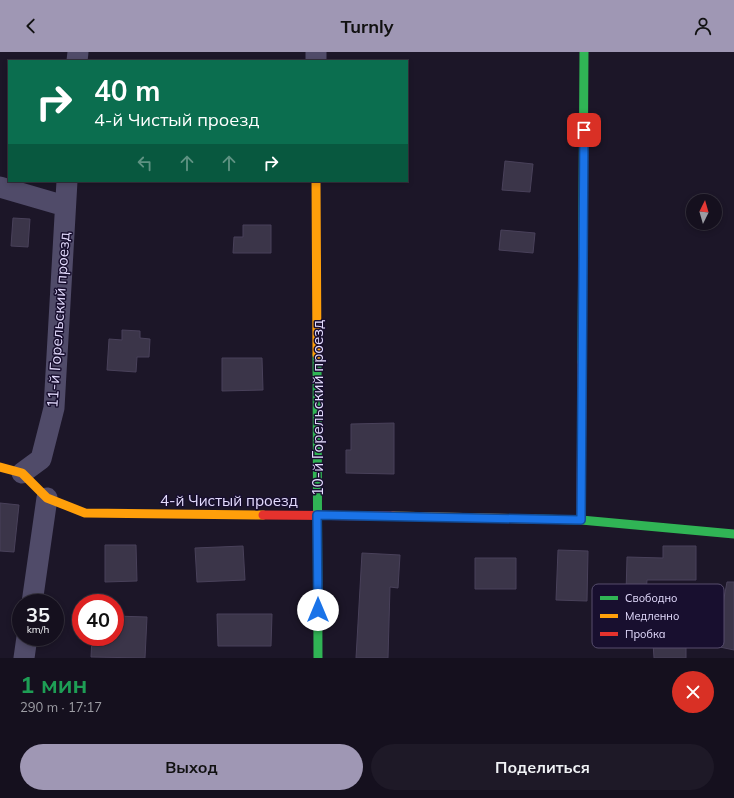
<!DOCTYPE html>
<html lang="ru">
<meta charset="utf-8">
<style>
body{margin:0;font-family:Mulish,sans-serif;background:#1e1927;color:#f1f3f6;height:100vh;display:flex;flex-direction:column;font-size:15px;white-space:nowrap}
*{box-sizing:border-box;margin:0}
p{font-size:13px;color:#9d9da4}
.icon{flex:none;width:22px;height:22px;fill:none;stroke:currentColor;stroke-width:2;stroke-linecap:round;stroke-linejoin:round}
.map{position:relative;height:606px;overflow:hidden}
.panel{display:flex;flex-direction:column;background:#15101e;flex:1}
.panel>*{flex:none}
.hud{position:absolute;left:8px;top:8px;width:400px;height:122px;border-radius:0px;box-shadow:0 2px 6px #0003,0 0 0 1px #34303c;background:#0b6e4f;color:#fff;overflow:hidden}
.needle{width:26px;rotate:5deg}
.buttons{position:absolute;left:686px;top:142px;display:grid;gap:8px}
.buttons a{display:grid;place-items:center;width:36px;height:36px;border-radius:50%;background:#15101e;box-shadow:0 2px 6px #0003,0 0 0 1px #34303c;font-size:20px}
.speed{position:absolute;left:12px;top:542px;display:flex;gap:8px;font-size:20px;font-weight:700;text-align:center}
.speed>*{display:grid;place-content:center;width:52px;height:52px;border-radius:50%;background:#15101e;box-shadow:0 2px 6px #0003,0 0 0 1px #34303c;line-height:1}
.speed small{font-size:10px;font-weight:400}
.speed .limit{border:6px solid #d22;background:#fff;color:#111}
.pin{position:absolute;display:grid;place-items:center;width:34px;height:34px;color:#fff;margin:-17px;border-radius:8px;box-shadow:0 2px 6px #0006}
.me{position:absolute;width:44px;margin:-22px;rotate:0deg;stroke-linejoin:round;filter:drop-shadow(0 0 3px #0008)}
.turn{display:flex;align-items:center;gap:14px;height:84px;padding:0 20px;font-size:18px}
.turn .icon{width:52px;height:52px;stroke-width:2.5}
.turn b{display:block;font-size:28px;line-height:34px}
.lanes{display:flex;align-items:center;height:38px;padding:0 20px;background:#0003;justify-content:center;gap:20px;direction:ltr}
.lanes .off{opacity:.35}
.round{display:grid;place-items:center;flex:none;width:42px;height:42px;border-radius:21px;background:#1e1927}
.summary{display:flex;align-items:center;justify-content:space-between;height:68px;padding:0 20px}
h1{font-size:24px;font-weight:700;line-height:30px;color:#1e9e55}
.cta{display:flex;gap:8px;margin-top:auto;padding:8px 20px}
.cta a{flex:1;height:46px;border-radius:24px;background:#9f97b4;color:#111;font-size:16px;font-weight:700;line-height:46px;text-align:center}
.cta a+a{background:#1e1927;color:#f1f3f6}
header{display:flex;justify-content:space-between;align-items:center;height:52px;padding:0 20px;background:#9f97b4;color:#111;font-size:18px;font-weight:700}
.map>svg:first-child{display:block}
.building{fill:#3b3549;stroke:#49415a}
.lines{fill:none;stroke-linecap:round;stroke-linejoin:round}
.street{stroke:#504b69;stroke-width:21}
.fast{stroke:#30b455;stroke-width:9}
.slow{stroke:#ff9f0a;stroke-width:9}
.jam{stroke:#e5322d;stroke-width:9}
.route-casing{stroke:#114b97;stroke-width:10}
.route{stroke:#1a73e8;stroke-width:7}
.labels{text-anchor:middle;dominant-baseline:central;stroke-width:3;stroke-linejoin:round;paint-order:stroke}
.street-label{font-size:15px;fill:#e5ddff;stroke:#180f2f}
.key{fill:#180f2f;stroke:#564d6d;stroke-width:1}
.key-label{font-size:11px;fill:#e5ddff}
</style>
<header><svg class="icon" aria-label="back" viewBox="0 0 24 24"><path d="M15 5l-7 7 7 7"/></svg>Turnly<svg class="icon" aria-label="person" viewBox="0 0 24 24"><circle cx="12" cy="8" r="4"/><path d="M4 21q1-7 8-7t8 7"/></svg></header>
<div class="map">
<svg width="734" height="606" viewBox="0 0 734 606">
<rect width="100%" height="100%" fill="#1c1628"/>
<path class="building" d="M 505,109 L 533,112 L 530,140 L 502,138 Z
M 13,166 L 30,167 L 28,195 L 11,194 Z
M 243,173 L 271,173 L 271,201 L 233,201 L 234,185 L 243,185 Z
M 501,178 L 535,181 L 533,201 L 499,198 Z
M 122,278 L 140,279 L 140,286 L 150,287 L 149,305 L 137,305 L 136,320 L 107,318 L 109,287 L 122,288 Z
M 222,306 L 262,306 L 263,338 L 222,339 Z
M 394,371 L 394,422 L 346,421 L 346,398 L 351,398 L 351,372 Z
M 0,451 L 19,453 L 14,500 L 0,499 Z
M 105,493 L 136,493 L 137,529 L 105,530 Z
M 243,494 L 245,528 L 197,530 L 195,496 Z
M 663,494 L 696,494 L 696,528 L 647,528 L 646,542 L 626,542 L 627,505 L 663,506 Z
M 558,498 L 588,499 L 587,549 L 556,548 Z
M 362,501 L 400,503 L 398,536 L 390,535 L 388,606 L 356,606 Z
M 475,506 L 516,506 L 516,537 L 475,537 Z
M 727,530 L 734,530 L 734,598 L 715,594 Z
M 217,562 L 272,562 L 271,594 L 218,594 Z
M 115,564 L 147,565 L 145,606 L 91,605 L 92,585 L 115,585 Z
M 653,591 L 686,591 L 686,606 L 654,606 Z"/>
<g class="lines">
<path class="street" d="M 316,0 L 316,9
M 77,9 L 78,0
M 0,135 L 65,154
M 22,421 L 41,407 L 54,356 L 67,129
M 32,551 L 47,446
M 24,606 L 27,585"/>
<path class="fast" d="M 317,303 L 318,606
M 582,310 L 584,0
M 535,467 L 581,468 L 734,482"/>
<path class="slow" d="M 316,129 L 317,303
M 0,415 L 22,421 L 47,446 L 85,461 L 263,463
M 393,464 L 535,467"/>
<path class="jam" d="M 263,463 L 393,464
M 581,468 L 582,310"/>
</g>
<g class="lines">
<g class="route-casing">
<path id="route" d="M 318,558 L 317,463 L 581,468 L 584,78"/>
</g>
<use href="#route" class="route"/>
</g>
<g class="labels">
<g class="street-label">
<text transform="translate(58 268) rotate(-86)">11-й Горельский проезд</text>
<text transform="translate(317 356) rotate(-90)">10-й Горельский проезд</text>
<text x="229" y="448">4-й Чистый проезд</text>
</g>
</g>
<rect x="592" y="532" width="132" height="64" rx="6" class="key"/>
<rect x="600" y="544" width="18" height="4" fill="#30b455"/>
<rect x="600" y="562" width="18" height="4" fill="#ff9f0a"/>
<rect x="600" y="580" width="18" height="4" fill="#e5322d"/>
<g class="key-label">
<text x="625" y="550">Свободно</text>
<text x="625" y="568">Медленно</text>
<text x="625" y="586">Пробка</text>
</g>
</svg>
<div class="buttons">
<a><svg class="needle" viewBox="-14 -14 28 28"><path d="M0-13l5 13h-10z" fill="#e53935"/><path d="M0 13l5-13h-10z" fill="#9d9da4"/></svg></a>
</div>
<div class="speed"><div>35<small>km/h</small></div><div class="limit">40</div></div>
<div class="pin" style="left:584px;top:78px;background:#d93025"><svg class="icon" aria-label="arrive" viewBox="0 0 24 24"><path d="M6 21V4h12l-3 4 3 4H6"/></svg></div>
<svg class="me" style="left:318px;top:558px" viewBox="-20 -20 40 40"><circle r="19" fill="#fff"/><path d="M0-13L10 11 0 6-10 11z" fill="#1a73e8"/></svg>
<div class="hud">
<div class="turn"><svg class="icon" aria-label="right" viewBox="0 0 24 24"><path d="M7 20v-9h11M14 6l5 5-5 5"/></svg><div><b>40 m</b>4-й Чистый проезд</div></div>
<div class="lanes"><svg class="icon off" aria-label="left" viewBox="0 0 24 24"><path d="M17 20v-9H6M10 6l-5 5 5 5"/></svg><svg class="icon off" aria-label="ahead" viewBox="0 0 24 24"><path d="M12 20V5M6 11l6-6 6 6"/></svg><svg class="icon off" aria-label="ahead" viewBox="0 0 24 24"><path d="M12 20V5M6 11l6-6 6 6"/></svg><svg class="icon" aria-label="right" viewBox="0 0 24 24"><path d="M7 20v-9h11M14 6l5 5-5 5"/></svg></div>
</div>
</div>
<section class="panel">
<div class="summary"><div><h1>1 мин</h1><p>290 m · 17:17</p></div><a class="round" style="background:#d93025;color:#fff"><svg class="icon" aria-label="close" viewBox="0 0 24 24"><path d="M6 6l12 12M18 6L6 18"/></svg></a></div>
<div class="cta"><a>Выход</a><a>Поделиться</a></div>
</section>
